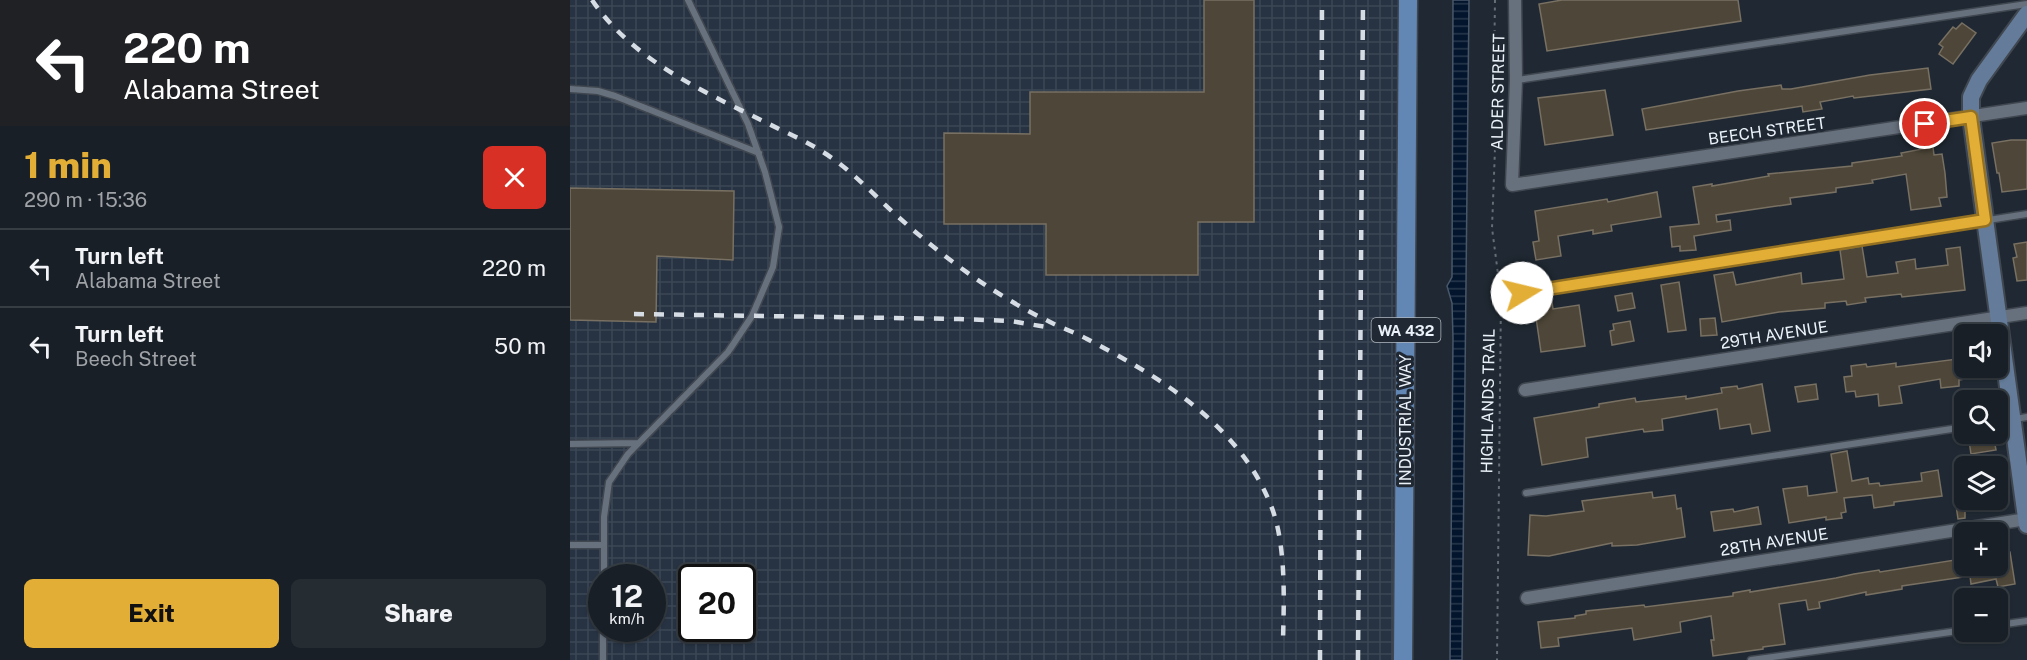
<!DOCTYPE html>
<meta charset="utf-8">
<style>
body{margin:0;font-family:"Public Sans",sans-serif;background:#252c32;color:#f1f3f6;height:100vh;display:flex;flex-direction:column;font-size:22px;white-space:nowrap}
*{box-sizing:border-box;margin:0}
p{font-size:20px;color:#9fa2a7}
.icon{flex:none;width:33px;height:33px;fill:none;stroke:currentColor;stroke-width:2;stroke-linecap:round;stroke-linejoin:round}
.map{position:relative;flex:1;overflow:hidden}
.sheet{display:flex;flex-direction:column;background:#181f26;width:570px}
.sheet>*{flex:none}
.top-card{background:#202124;color:#fff;overflow:hidden}
.tools{position:absolute;left:1384px;top:324px;display:grid;gap:12px}
.tools a{display:grid;place-items:center;width:54px;height:54px;border-radius:9px;background:#181f26;box-shadow:0 2px 4px #0004,0 0 0 2px #363d43;font-size:30px}
.speed{position:absolute;left:18px;top:564px;display:flex;gap:12px;font-size:30px;font-weight:700;text-align:center}
.speed>*{display:grid;place-content:center;width:78px;height:78px;border-radius:50%;background:#181f26;box-shadow:0 2px 4px #0004,0 0 0 2px #363d43;line-height:1}
.speed small{font-size:15px;font-weight:400}
.speed .limit{border:3px solid #111;border-radius:9px;background:#fff;color:#111}
.pin{position:absolute;display:grid;place-items:center;width:51px;height:51px;color:#fff;margin:-26px;border:3px solid #fff;border-radius:50%;box-shadow:0 2px 6px #0007}
.me{position:absolute;width:66px;margin:-33px;rotate:81deg;stroke-linejoin:round;filter:drop-shadow(0 0 4px #0008)}
.turn{display:flex;align-items:center;gap:21px;height:126px;padding:0 24px;font-size:27px}
.turn .icon{width:78px;height:78px;stroke-width:2.5}
.turn b{display:block;font-size:42px;line-height:51px}
.round{display:grid;place-items:center;flex:none;width:63px;height:63px;border-radius:9px;background:#252c32}
.headline{display:flex;align-items:center;justify-content:space-between;height:102px;padding:0 24px}
h1{font-size:36px;font-weight:800;line-height:45px;color:#e3ae35}
.button{display:flex;gap:12px;margin-top:auto;padding:12px 24px}
.button a{flex:1;height:69px;border-radius:9px;background:#e3ae35;color:#111;font-size:24px;font-weight:800;line-height:69px;text-align:center}
.button a+a{background:#252c32;color:#f1f3f6}
ul{padding:0;list-style:none}
li{display:flex;align-items:center;gap:18px;height:78px;padding:0 24px;border-top:2px solid #363d43}
li div{flex:1}
li b{display:block;font-size:22px}
li em{font-style:normal}
main{display:flex;flex:1;min-height:0}
.map>svg:first-child{display:block}
.industrial{fill:url(#industrial-grid);fill-rule:evenodd}
.water{fill:url(#water-rules);stroke:#49576a;stroke-width:1.5}
.building{fill:#4e4739;stroke:#787062;stroke-width:1.5}
.lines{fill:none;stroke-linecap:round;stroke-linejoin:round}
.lane-casing{stroke:#404750;stroke-width:9}
.street-casing{stroke:#404750;stroke-width:15}
.secondary-casing{stroke:#404750;stroke-width:20}
.primary-casing{stroke:#404750;stroke-width:21}
.path{stroke:#656d76;stroke-width:2;stroke-dasharray:3 4.5;stroke-linecap:butt}
.lane{stroke:#67717e;stroke-width:6}
.street{stroke:#67717e;stroke-width:12}
.secondary{stroke:#647c99;stroke-width:16}
.primary{stroke:#6287b5;stroke-width:18}
.rail{stroke:#d6dce4;stroke-width:4.5;stroke-dasharray:10 10;stroke-linecap:butt}
.route-casing{stroke:#947122;stroke-width:15}
.route{stroke:#e3ae35;stroke-width:10}
.labels{text-anchor:middle;dominant-baseline:central;stroke-width:6;stroke-linejoin:round;paint-order:stroke}
.shield{fill:#202933;stroke:#afb6be;stroke-width:1.5}
.shield-label{font-size:15px;font-weight:bold;fill:#ecf2f9}
.street-label{font-size:16px;fill:#ecf2f9;stroke:#202933}
</style>
<main>
<section class="sheet">
<div class="top-card">
<div class="turn"><svg class="icon" aria-label="left" viewBox="0 0 24 24"><path d="M17 20v-9H6M10 6l-5 5 5 5"/></svg><div><b>220 m</b>Alabama Street</div></div>
</div>
<div class="headline"><div><h1>1 min</h1><p>290 m · 15:36</p></div><a class="round" style="background:#d93025;color:#fff"><svg class="icon" aria-label="close" viewBox="0 0 24 24"><path d="M6 6l12 12M18 6L6 18"/></svg></a></div>
<ul>
<li><svg class="icon" aria-label="left" viewBox="0 0 24 24"><path d="M17 20v-9H6M10 6l-5 5 5 5"/></svg><div><b>Turn left</b><p>Alabama Street</p></div><em>220 m</em></li>
<li><svg class="icon" aria-label="left" viewBox="0 0 24 24"><path d="M17 20v-9H6M10 6l-5 5 5 5"/></svg><div><b>Turn left</b><p>Beech Street</p></div><em>50 m</em></li>
</ul>
<div class="button"><a>Exit</a><a>Share</a></div>
</section>
<div class="map">
<svg width="1457" height="660" viewBox="0 0 1457 660">
<defs>
<pattern id="industrial-grid" width="8" height="8" patternUnits="userSpaceOnUse" patternTransform="scale(1.5)"><rect width="8" height="8" fill="#273343"/><path d="M0 4h8M4 0v8" fill="none" stroke="#3c4756"/></pattern>
<pattern id="water-rules" width="6" height="5" patternUnits="userSpaceOnUse" patternTransform="scale(1.5)"><rect width="6" height="5" fill="#03152d"/><path d="M0 2.5h6" fill="none" stroke="#28384c"/></pattern>
</defs>
<rect width="100%" height="100%" fill="#202933"/>
<path class="industrial" d="M 0,0 L 837,0 L 826,660 L 0,660 ZM 32,578 L 82,578 L 82,628 L 32,628 ZM 122,578 L 172,578 L 172,628 L 122,628 Z"/>
<path class="water" d="M 883,0 L 899,0 L 892,660 L 880,660 L 883,338 L 882,303 L 877,286 L 882,277 Z"/>
<path class="building" d="M 634,0 L 684,0 L 684,222 L 628,222 L 628,275 L 476,275 L 476,224 L 374,224 L 374,133 L 460,134 L 460,92 L 634,92 Z
M 992,0 L 1168,0 L 1171,21 L 977,51 L 969,4 Z
M 1392,23 L 1406,33 L 1383,64 L 1369,54 L 1373,47 L 1369,44 L 1383,27 L 1386,29 Z
M 1358,68 L 1361,89 L 1284,98 L 1283,96 L 1250,102 L 1252,109 L 1233,112 L 1232,106 L 1076,130 L 1072,109 L 1168,91 L 1211,85 L 1212,89 L 1221,89 L 1300,75 Z
M 1035,90 L 1043,135 L 975,145 L 968,98 Z
M 1441,140 L 1457,140 L 1457,189 L 1432,192 L 1429,173 L 1427,173 L 1422,143 Z
M 1363,147 L 1364,155 L 1372,154 L 1375,173 L 1377,197 L 1369,198 L 1371,206 L 1341,210 L 1336,174 L 1302,180 L 1303,183 L 1266,188 L 1266,192 L 1220,198 L 1221,204 L 1146,215 L 1147,222 L 1160,220 L 1161,230 L 1124,236 L 1126,250 L 1110,251 L 1110,246 L 1102,247 L 1100,227 L 1129,224 L 1123,187 L 1142,184 L 1142,186 L 1199,176 L 1198,174 L 1282,166 L 1282,163 L 1332,156 L 1331,153 Z
M 0,188 L 164,191 L 163,260 L 87,256 L 86,322 L 0,320 Z
M 1087,192 L 1091,217 L 1041,225 L 1042,231 L 1023,234 L 1023,230 L 988,236 L 991,256 L 966,260 L 963,242 L 969,241 L 965,211 L 1037,199 L 1038,202 Z
M 1457,242 L 1457,280 L 1447,281 L 1443,258 L 1447,257 L 1444,244 Z
M 1292,246 L 1297,277 L 1328,273 L 1326,262 L 1345,259 L 1346,269 L 1378,265 L 1376,249 L 1390,247 L 1395,290 L 1332,297 L 1331,294 L 1295,298 L 1296,302 L 1277,305 L 1276,301 L 1255,303 L 1255,308 L 1209,312 L 1152,322 L 1144,275 L 1163,272 L 1166,285 L 1231,273 L 1232,284 L 1274,279 L 1270,250 Z
M 1109,282 L 1116,330 L 1098,332 L 1091,285 Z
M 1062,293 L 1065,308 L 1048,311 L 1045,296 Z
M 982,302 L 983,309 L 1009,305 L 1015,346 L 971,352 L 964,304 Z
M 1145,318 L 1147,335 L 1131,336 L 1130,319 Z
M 1060,321 L 1064,341 L 1042,345 L 1040,331 L 1044,330 L 1043,324 Z
M 1395,358 L 1395,368 L 1425,368 L 1426,374 L 1389,380 L 1389,386 L 1371,388 L 1370,379 L 1329,386 L 1332,403 L 1309,406 L 1308,394 L 1286,397 L 1285,391 L 1276,392 L 1274,377 L 1282,376 L 1281,366 L 1296,364 L 1297,367 L 1326,363 L 1326,367 Z
M 1192,384 L 1200,431 L 1182,434 L 1180,424 L 1150,429 L 1147,409 L 1092,419 L 1093,430 L 1074,432 L 1073,429 L 1016,438 L 1018,457 L 972,465 L 964,418 L 1029,407 L 1029,404 L 1065,398 L 1066,402 L 1116,396 L 1116,399 L 1152,393 L 1151,388 L 1167,386 L 1168,389 Z
M 1246,384 L 1248,399 L 1228,402 L 1225,387 Z
M 1398,434 L 1423,434 L 1426,450 L 1401,454 Z
M 1277,451 L 1282,481 L 1298,478 L 1299,484 L 1309,483 L 1310,486 L 1352,481 L 1351,473 L 1368,470 L 1372,496 L 1324,502 L 1324,505 L 1304,508 L 1302,495 L 1274,498 L 1276,512 L 1271,513 L 1272,518 L 1256,520 L 1256,517 L 1219,523 L 1213,489 L 1237,486 L 1238,496 L 1267,492 L 1261,454 Z
M 1395,482 L 1395,518 L 1388,519 L 1383,484 Z
M 1082,492 L 1083,498 L 1105,495 L 1107,509 L 1111,508 L 1115,537 L 1067,545 L 1042,546 L 1042,543 L 979,556 L 958,555 L 960,515 L 976,516 L 1014,511 L 1012,501 Z
M 1188,507 L 1191,524 L 1144,531 L 1141,512 L 1163,509 L 1164,512 Z
M 1440,552 L 1445,584 L 1428,587 L 1426,579 L 1401,584 L 1400,576 L 1332,586 L 1332,589 L 1296,595 L 1296,592 L 1249,602 L 1250,608 L 1238,610 L 1236,600 L 1209,604 L 1215,644 L 1193,647 L 1193,649 L 1143,656 L 1141,640 L 1144,640 L 1141,616 L 1110,622 L 1111,632 L 1064,640 L 1062,628 L 988,638 L 989,646 L 971,648 L 968,622 L 1005,618 L 1005,616 L 1016,614 L 1016,611 L 1074,605 L 1075,607 L 1163,596 L 1163,593 L 1180,590 L 1180,592 L 1266,578 L 1284,574 L 1309,570 L 1310,572 L 1391,559 L 1392,566 L 1428,566 L 1428,554 Z"/>
<g class="lines">
<g class="lane-casing">
<path id="lane" d="M 947,80 L 1457,4
M 0,89 L 28,91 L 45,96 L 189,153
M 952,293 L 1457,214
M 1428,422 L 1457,417
M 0,444 L 68,443
M 956,493 L 1395,427
M 0,545 L 34,545
M 34,578 L 34,517 L 39,482 L 58,454 L 158,352 L 182,316 L 203,267 L 209,227 L 195,172 L 178,124 L 118,0
M 1428,625 L 1457,621
M 33,660 L 33,628
M 1181,660 L 1395,630"/>
</g>
<g class="street-casing">
<path id="street" d="M 945,0 L 946,80 L 942,185 L 1457,108
M 955,390 L 1457,313
M 957,598 L 1457,519"/>
</g>
<g class="secondary-casing">
<path id="secondary" d="M 1457,14 L 1409,80 L 1401,97 L 1401,117 L 1457,525"/>
</g>
<g class="primary-casing">
<path id="primary" d="M 833,660 L 838,0"/>
</g>
<path class="path" d="M 925,0 L 924,71 L 930,116 L 925,149 L 922,228 L 931,297 L 927,660"/>
<use href="#lane" class="lane"/>
<use href="#street" class="street"/>
<use href="#secondary" class="secondary"/>
<use href="#primary" class="primary"/>
<path class="rail" d="M 22,0 C 65,64 142,95 209,129 C 224,136 239,143 253,152 C 280,169 302,193 325,214 C 355,241 386,266 420,288 C 437,299 457,311 476,320 C 489,327 504,332 517,339 C 592,378 673,427 703,511 C 716,549 714,601 713,640
M 64,314 L 389,319 L 441,321 L 482,328
M 750,660 L 752,0
M 788,660 L 793,0"/>
</g>
<g class="lines">
<g class="route-casing">
<path id="route" d="M 952,293 L 1415,220 L 1401,117 L 1355,124"/>
</g>
<use href="#route" class="route"/>
</g>
<g class="labels">
<rect class="shield" x="801.5" y="318" width="69" height="24" rx="4.5"/>
<g class="shield-label">
<text x="836" y="330">WA 432</text>
</g>
<g class="street-label">
<text transform="translate(928 92) rotate(-89)">ALDER STREET</text>
<text transform="translate(1197 131) rotate(-8)">BEECH STREET</text>
<text transform="translate(1204 335) rotate(-9)">29TH AVENUE</text>
<text transform="translate(918 401) rotate(-89)">HIGHLANDS TRAIL</text>
<text transform="translate(835 420) rotate(-90)">INDUSTRIAL WAY</text>
<text transform="translate(1204 542) rotate(-9)">28TH AVENUE</text>
</g>
</g>
</svg>
<div class="tools">
<a><svg class="icon" aria-label="sound" viewBox="0 0 24 24"><path d="M4 9h4l5-4v14l-5-4H4zM17 9q2 3 0 6"/></svg></a>
<a><svg class="icon" aria-label="search" viewBox="0 0 24 24"><circle cx="10" cy="10" r="6"/><path d="M15 15l6 6"/></svg></a>
<a><svg class="icon" aria-label="layers" viewBox="0 0 24 24"><path d="M12 4l9 5-9 5-9-5zM3 14l9 5 9-5"/></svg></a>
<a>+</a>
<a>−</a>
</div>
<div class="speed"><div>12<small>km/h</small></div><div class="limit">20</div></div>
<div class="pin" style="left:1355px;top:124px;background:#d93025"><svg class="icon" aria-label="arrive" viewBox="0 0 24 24"><path d="M6 21V4h12l-3 4 3 4H6"/></svg></div>
<svg class="me" style="left:952px;top:293px" viewBox="-20 -20 40 40"><circle r="19" fill="#fff"/><path d="M0-13L10 11 0 6-10 11z" fill="#e3ae35"/></svg>
</div>
</main>
